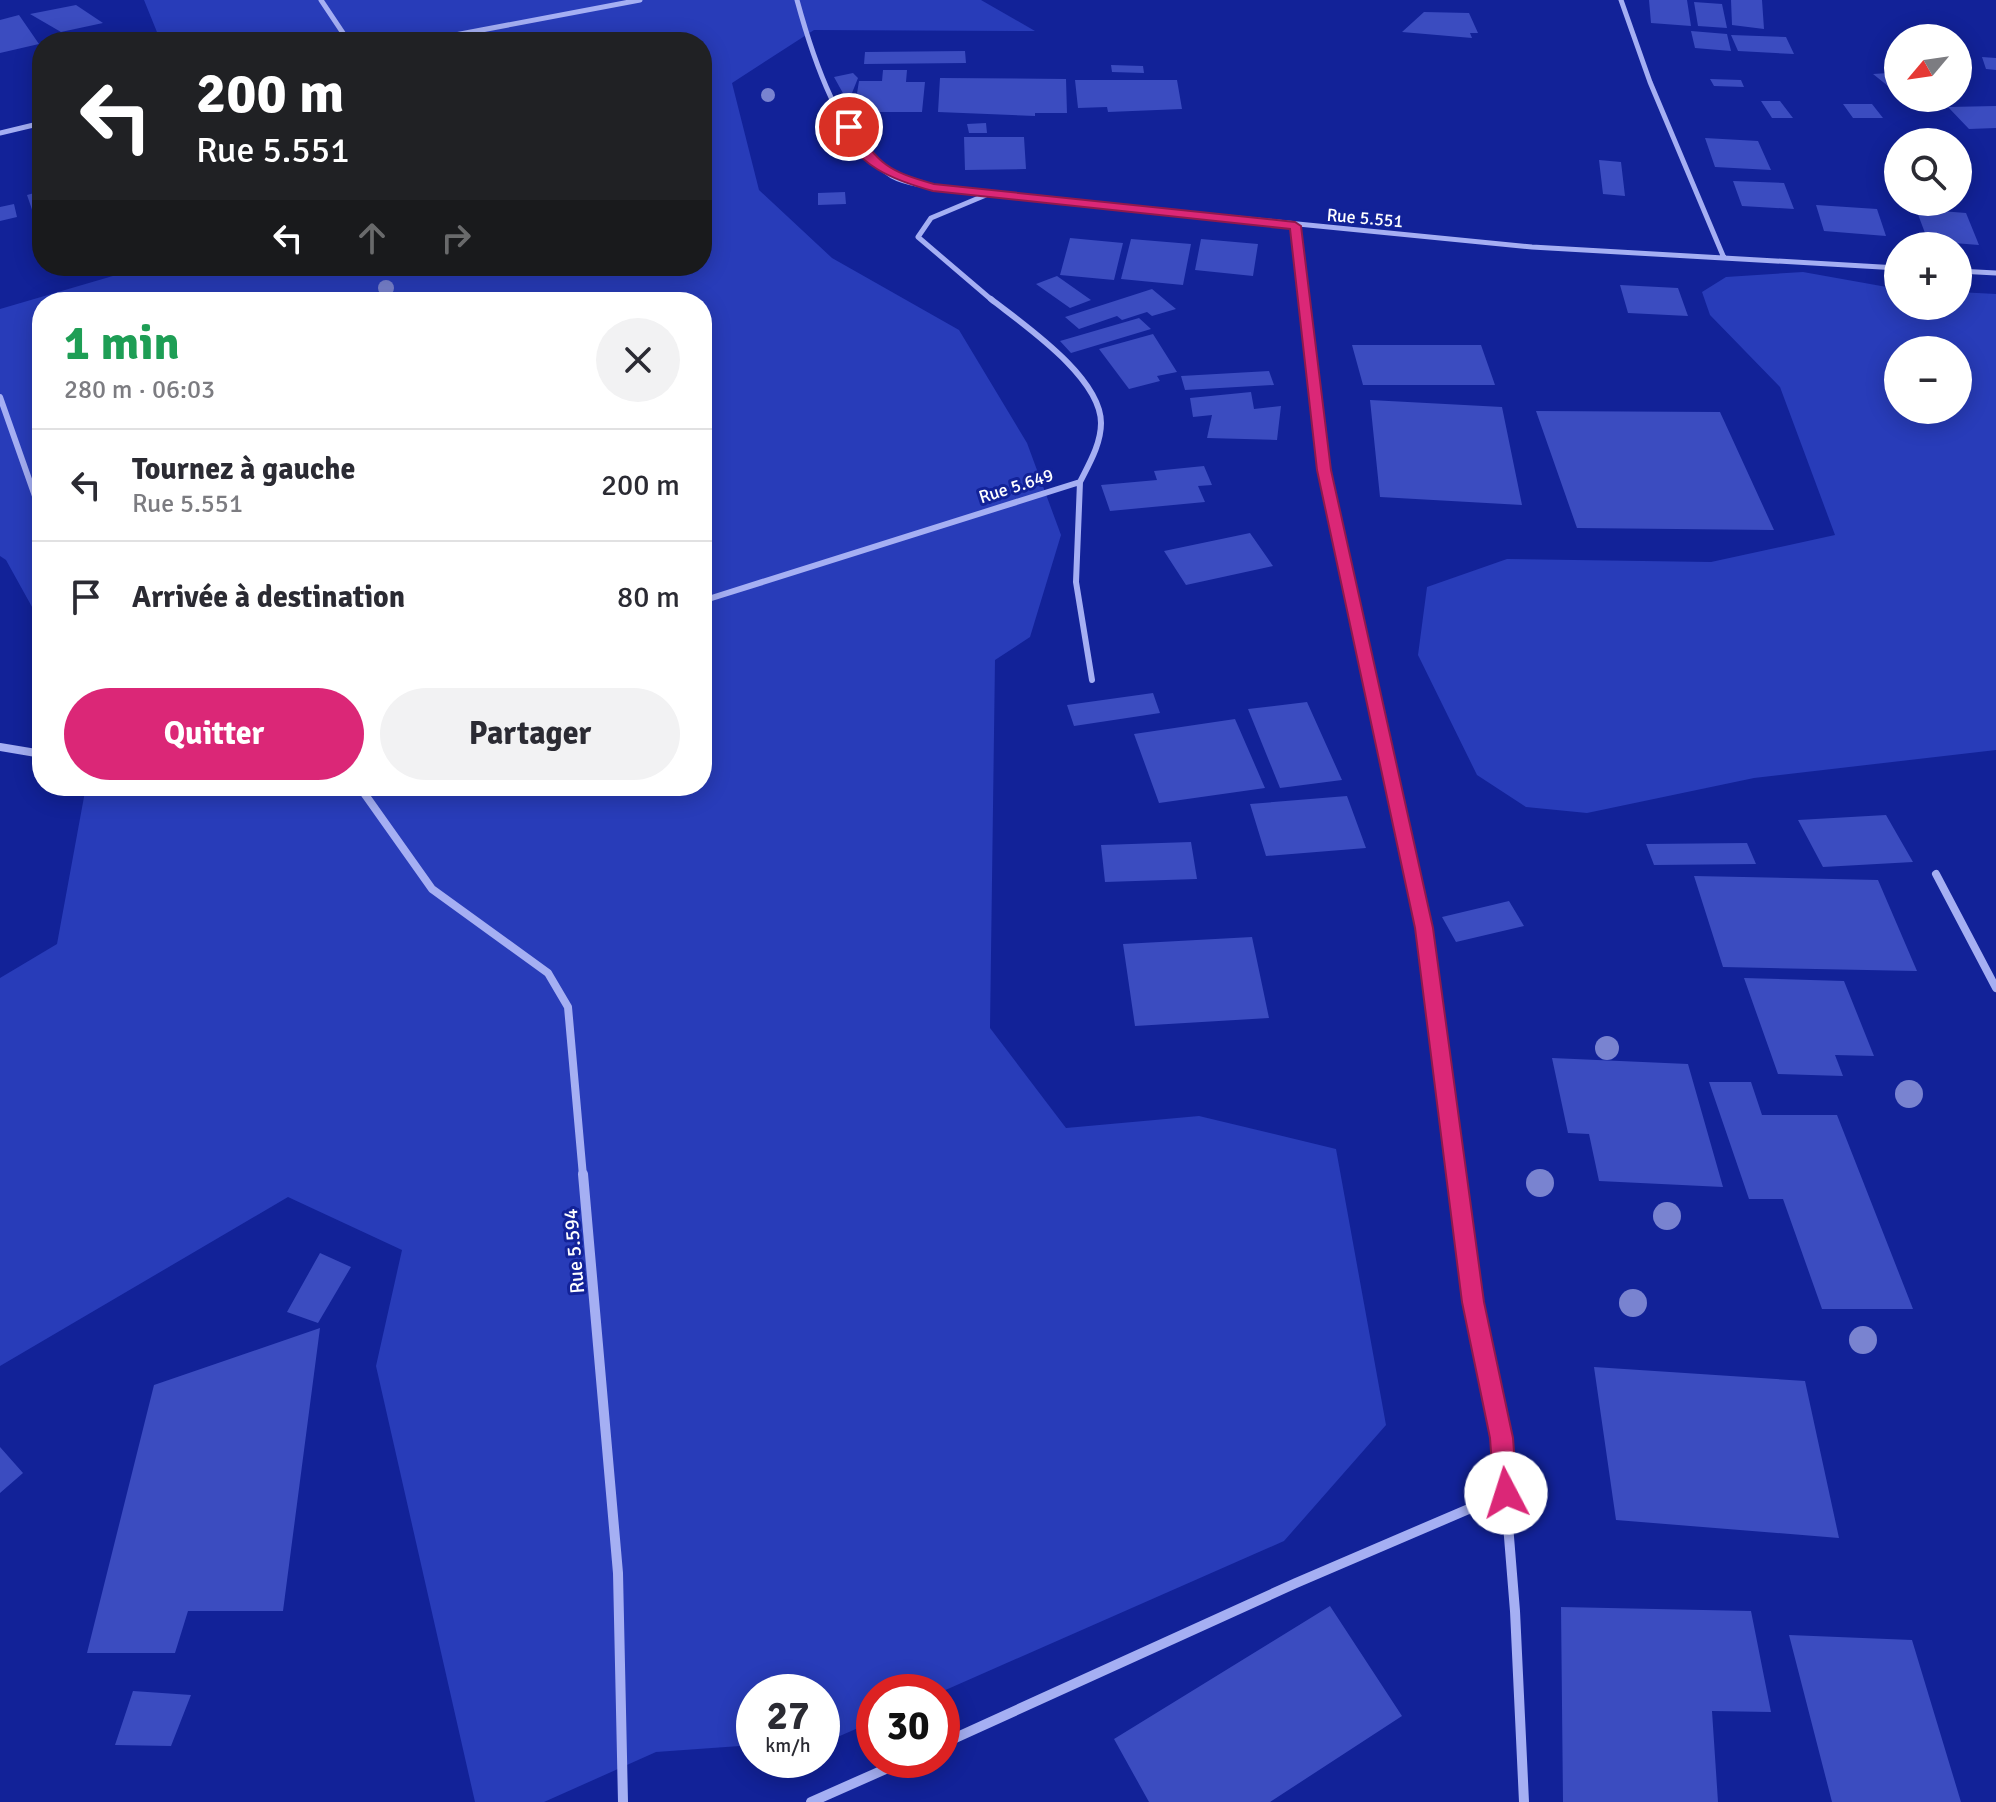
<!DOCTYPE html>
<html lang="fr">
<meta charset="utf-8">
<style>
body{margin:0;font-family:Signika,sans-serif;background:#f2f2f3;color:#2b2b33;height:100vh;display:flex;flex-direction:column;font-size:30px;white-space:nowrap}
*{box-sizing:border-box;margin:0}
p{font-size:26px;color:#7c7c81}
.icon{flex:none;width:44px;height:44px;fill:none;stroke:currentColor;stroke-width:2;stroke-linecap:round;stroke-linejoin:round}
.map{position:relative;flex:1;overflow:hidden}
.details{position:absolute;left:32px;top:292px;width:680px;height:504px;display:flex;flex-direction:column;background:#fff;border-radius:32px;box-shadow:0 4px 20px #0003}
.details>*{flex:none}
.guide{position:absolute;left:32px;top:32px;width:680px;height:244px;border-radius:32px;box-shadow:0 4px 20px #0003;background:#202124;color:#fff;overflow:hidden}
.needle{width:52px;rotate:241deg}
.fabs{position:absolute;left:1884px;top:24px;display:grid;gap:16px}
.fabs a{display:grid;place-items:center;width:88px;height:88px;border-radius:50%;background:#fff;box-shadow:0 4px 20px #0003;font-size:40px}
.speed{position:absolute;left:736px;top:1674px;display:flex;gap:16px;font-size:40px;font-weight:700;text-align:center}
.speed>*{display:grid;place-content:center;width:104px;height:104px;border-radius:50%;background:#fff;box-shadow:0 4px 20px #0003;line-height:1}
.speed small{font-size:20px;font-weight:400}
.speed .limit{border:12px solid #d22;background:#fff;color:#111}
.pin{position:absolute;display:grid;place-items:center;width:68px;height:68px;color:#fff;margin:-34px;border:4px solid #fff;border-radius:50%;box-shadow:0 2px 8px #0007}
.me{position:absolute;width:88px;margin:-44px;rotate:355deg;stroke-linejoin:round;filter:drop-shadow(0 0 6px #0008)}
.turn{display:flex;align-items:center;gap:28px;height:168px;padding:0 32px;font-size:36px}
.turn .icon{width:104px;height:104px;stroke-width:2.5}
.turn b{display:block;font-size:56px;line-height:68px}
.lanes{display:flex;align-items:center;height:76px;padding:0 32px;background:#0003;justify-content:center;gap:40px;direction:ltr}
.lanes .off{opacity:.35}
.round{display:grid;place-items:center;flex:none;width:84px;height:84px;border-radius:42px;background:#f2f2f3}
.headline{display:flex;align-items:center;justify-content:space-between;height:136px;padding:0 32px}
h1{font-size:48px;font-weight:800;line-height:60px;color:#1e9e55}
.button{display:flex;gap:16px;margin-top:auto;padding:16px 32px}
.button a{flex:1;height:92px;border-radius:48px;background:#db2777;color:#fff;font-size:32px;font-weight:800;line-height:92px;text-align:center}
.button a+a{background:#f2f2f3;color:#2b2b33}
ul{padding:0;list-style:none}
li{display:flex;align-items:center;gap:24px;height:112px;padding:0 32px;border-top:2px solid #e1e1e2}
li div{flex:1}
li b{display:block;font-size:30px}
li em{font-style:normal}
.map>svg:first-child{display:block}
.green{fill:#283cb9;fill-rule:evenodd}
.building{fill:#3b4cc0}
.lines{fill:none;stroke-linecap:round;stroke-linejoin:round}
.street-far3{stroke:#a5aff3;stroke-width:5}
.street-far2{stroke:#a5aff3;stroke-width:6}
.street-far1{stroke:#a5aff3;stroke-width:8}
.street{stroke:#a5aff3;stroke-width:10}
.tree{fill:#7983d0}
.route{fill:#db2777;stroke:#8e194d;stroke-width:2}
.labels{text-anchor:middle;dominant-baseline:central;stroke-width:6;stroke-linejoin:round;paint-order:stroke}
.far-street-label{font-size:18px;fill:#fff;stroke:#122298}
.street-label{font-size:20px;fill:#fff;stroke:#122298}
</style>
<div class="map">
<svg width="1996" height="1802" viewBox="0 0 1996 1802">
<rect width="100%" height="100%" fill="#122298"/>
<path class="green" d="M 144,0 L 981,0 L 1035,31 L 814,30 L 732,83 L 759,190 L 832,258 L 959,330 L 1027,443 L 1061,535 L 1030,637 L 995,660 L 990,1028 L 1066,1128 L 1199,1116 L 1336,1149 L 1386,1425 L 1284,1541 L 941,1692 L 874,1692 L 874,1721 L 833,1739 L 822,1740 L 822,1692 L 754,1692 L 754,1745 L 656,1752 L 544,1802 L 475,1802 L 376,1366 L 402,1250 L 288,1197 L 0,1366 L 0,978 L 57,944 L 86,786 L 702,786 L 702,302 L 42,302 L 42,625 L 6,560 L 0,556 L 0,309 L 147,266 L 702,266 L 702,42 L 393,42 L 392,38 L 367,42 L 161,42 Z
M 1803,272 L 1898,289 L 1898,306 L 1958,306 L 1958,292 L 1996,294 L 1996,750 L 1754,778 L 1587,813 L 1526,807 L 1477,775 L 1418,655 L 1427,587 L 1507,559 L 1711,562 L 1835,535 L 1780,387 L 1710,315 L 1702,292 L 1726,277 ZM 1898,350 L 1958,350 L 1958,410 L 1898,410 Z"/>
<path class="building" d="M 1649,0 L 1687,0 L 1691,26 L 1651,23 Z
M 1731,0 L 1762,0 L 1764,29 L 1732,25 Z
M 1694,2 L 1722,4 L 1727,28 L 1698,26 Z
M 76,5 L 103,23 L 61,32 L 30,14 Z
M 1424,12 L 1469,13 L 1478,33 L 1470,33 L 1472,38 L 1402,32 Z
M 19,15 L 39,44 L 0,53 L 0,20 Z
M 1691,31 L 1727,34 L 1731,51 L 1695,48 Z
M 1731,35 L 1786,37 L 1794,54 L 1738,51 Z
M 965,51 L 966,63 L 864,64 L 865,52 Z
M 1982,57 L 1996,58 L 1996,70 L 1986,69 Z
M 1111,65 L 1143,66 L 1144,73 L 1112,72 Z
M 883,70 L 907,70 L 906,82 L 925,82 L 922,112 L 854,112 L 859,81 L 882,81 Z
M 853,73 L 858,78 L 852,93 L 844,95 L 834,77 Z
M 1889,73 L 1898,81 L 1898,94 L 1873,74 Z
M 940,78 L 1066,79 L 1067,113 L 1035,113 L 1035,116 L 938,112 Z
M 1710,79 L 1741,80 L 1744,87 L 1714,86 Z
M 1075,80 L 1177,80 L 1182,109 L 1108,112 L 1107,107 L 1078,108 Z
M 1761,101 L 1780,101 L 1793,118 L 1772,118 Z
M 1843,104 L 1872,104 L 1883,118 L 1853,118 Z
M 1996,106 L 1996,128 L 1969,129 L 1948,107 Z
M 986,123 L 987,133 L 969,133 L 967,124 Z
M 964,137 L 1024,137 L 1026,169 L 965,170 Z
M 1705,138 L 1758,141 L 1771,170 L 1715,167 Z
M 1599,160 L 1621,162 L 1625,196 L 1603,194 Z
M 1733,181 L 1784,183 L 1794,209 L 1742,206 Z
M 42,191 L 42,227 L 38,227 L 27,195 Z
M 845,192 L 846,204 L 818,205 L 818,193 Z
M 14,204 L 17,217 L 0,221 L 0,207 Z
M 1816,205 L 1877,209 L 1886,236 L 1824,231 Z
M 1916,209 L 1966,213 L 1979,245 L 1928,241 Z
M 1070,238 L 1123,243 L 1114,280 L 1060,275 Z
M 1131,239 L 1191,244 L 1183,285 L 1121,279 Z
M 1201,239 L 1258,244 L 1253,276 L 1195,270 Z
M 1057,276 L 1091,300 L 1070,308 L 1036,284 Z
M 1620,285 L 1678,288 L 1688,316 L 1628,313 Z
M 1152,289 L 1176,309 L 1152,316 L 1147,312 L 1122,320 L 1117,316 L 1079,329 L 1065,317 Z
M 1139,318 L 1151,329 L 1071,353 L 1060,341 Z
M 1153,334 L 1177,372 L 1157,376 L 1160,381 L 1129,389 L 1099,349 Z
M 1352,345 L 1481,345 L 1495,385 L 1363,385 Z
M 1269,371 L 1274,385 L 1185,390 L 1181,376 Z
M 1251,392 L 1254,409 L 1281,406 L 1277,440 L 1207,438 L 1212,415 L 1193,417 L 1190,398 Z
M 1370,400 L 1502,407 L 1522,505 L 1380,497 Z
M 1536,411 L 1720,412 L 1774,530 L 1577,528 Z
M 1204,466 L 1212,485 L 1198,486 L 1205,502 L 1110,511 L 1101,485 L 1157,480 L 1154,471 Z
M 1250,533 L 1273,566 L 1186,585 L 1164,551 Z
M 1153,693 L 1160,713 L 1074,726 L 1067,705 Z
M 1307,702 L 1342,780 L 1280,788 L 1248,709 Z
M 1235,719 L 1265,788 L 1159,803 L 1134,734 Z
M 1347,796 L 1366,848 L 1266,856 L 1250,804 Z
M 1886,815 L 1913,862 L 1823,867 L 1798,820 Z
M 1191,842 L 1197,879 L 1105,882 L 1101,845 Z
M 1747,843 L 1756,864 L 1654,865 L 1646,844 Z
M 1694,876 L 1878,880 L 1917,971 L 1723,967 Z
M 1509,901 L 1524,926 L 1456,942 L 1442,917 Z
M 1252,937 L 1269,1018 L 1135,1026 L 1123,944 Z
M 1744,978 L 1844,981 L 1874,1056 L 1835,1055 L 1843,1076 L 1778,1074 Z
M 1552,1058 L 1688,1064 L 1723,1187 L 1599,1181 L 1589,1134 L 1568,1133 Z
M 1709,1082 L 1751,1082 L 1762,1115 L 1837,1115 L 1913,1309 L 1822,1309 L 1783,1199 L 1749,1199 Z
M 320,1253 L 351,1267 L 318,1323 L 287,1312 Z
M 320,1328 L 283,1611 L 188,1611 L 175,1653 L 87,1653 L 154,1385 Z
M 1594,1367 L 1805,1381 L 1839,1538 L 1616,1520 Z
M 0,1447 L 23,1473 L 0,1493 Z
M 1330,1606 L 1402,1716 L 1270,1802 L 1149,1802 L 1114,1739 Z
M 1561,1607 L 1751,1611 L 1771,1712 L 1712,1711 L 1718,1802 L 1563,1802 Z
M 1789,1635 L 1912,1640 L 1961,1802 L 1832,1802 Z
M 133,1691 L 191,1695 L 171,1746 L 115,1745 Z"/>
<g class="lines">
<path class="street-far3" d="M 321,0 L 349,42
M 797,0 C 812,55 840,144 892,176 C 904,183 920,184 933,188 L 1532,247 L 1898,268
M 1621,0 L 1650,82 L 1724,258
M 418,42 L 640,0
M 0,133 L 42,123
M 986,195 L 931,218 L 918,237 L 993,301
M 1295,226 L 1304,301
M 1958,271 L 1996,273"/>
<path class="street-far2" d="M 1304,299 L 1324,470 L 1371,685
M 0,397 L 42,516
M 1080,482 L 1076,582 L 1092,680
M 702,601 L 1080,482 C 1089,464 1101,444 1101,423 C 1101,377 1024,325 991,299"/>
<path class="street-far1" d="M 1371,683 L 1424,928 L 1456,1176
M 0,747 L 42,754
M 359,786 L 432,889 L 548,973 L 568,1007 L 583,1176
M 1936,874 L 1996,988"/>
<path class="street" d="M 583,1174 L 618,1573 L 623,1802
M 1456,1174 L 1473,1302 L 1501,1438 L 1515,1611 L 1524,1802
M 942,1744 L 1296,1583 L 1506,1493
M 811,1802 L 906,1760"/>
</g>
<g class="tree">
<circle cx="768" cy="95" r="7"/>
<circle cx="386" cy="288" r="8"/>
<circle cx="1607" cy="1048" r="12"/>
<circle cx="1909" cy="1094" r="14"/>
<circle cx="1540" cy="1183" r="14"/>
<circle cx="1667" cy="1216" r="14"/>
<circle cx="1633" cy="1303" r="14"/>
<circle cx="1863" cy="1340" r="14"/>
</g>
<path class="route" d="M 845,124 L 853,124 C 879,165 888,171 934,184 L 1295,222 L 1301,226 L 1331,470 L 1433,928 L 1484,1302 L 1513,1438 L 1517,1493 L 1514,1501 L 1506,1505 L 1497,1501 L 1494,1493 L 1490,1438 L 1462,1302 L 1415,928 L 1317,470 L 1290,229 L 933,191 C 900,182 848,165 845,124 Z"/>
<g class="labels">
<g class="far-street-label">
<text transform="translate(1365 218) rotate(5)">Rue 5.551</text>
<text transform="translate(1016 486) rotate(-18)">Rue 5.649</text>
</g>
<g class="street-label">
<text transform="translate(574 1251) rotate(-95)">Rue 5.594</text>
</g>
</g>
</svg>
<div class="fabs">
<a><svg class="needle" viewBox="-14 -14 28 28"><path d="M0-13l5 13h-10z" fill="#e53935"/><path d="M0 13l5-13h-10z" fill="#7c7c81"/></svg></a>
<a><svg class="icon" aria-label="search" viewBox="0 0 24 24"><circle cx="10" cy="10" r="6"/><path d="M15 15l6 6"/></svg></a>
<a>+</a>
<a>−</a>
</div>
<div class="speed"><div>27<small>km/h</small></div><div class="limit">30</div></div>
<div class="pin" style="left:849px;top:127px;background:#d93025"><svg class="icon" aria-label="arrive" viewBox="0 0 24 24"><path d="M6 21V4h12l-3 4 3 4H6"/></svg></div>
<svg class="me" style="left:1506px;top:1493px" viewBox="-20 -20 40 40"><circle r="19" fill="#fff"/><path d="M0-13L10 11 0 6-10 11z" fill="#db2777"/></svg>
<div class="guide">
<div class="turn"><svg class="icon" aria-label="left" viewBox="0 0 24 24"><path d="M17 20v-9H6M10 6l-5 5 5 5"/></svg><div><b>200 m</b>Rue 5.551</div></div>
<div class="lanes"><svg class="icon" aria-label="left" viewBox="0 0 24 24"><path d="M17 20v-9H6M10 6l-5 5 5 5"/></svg><svg class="icon off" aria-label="ahead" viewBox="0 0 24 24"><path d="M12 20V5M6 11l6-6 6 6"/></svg><svg class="icon off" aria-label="right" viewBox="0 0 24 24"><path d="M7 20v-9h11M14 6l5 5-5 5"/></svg></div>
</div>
<section class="details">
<div class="headline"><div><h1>1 min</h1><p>280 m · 06:03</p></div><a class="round"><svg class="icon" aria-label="close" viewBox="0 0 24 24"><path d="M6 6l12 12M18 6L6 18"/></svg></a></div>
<ul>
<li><svg class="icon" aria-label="left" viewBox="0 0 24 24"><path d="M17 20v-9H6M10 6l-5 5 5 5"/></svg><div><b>Tournez à gauche</b><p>Rue 5.551</p></div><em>200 m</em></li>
<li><svg class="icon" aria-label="arrive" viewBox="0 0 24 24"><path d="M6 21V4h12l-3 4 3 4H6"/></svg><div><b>Arrivée à destination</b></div><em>80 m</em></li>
</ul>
<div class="button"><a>Quitter</a><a>Partager</a></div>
</section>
</div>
